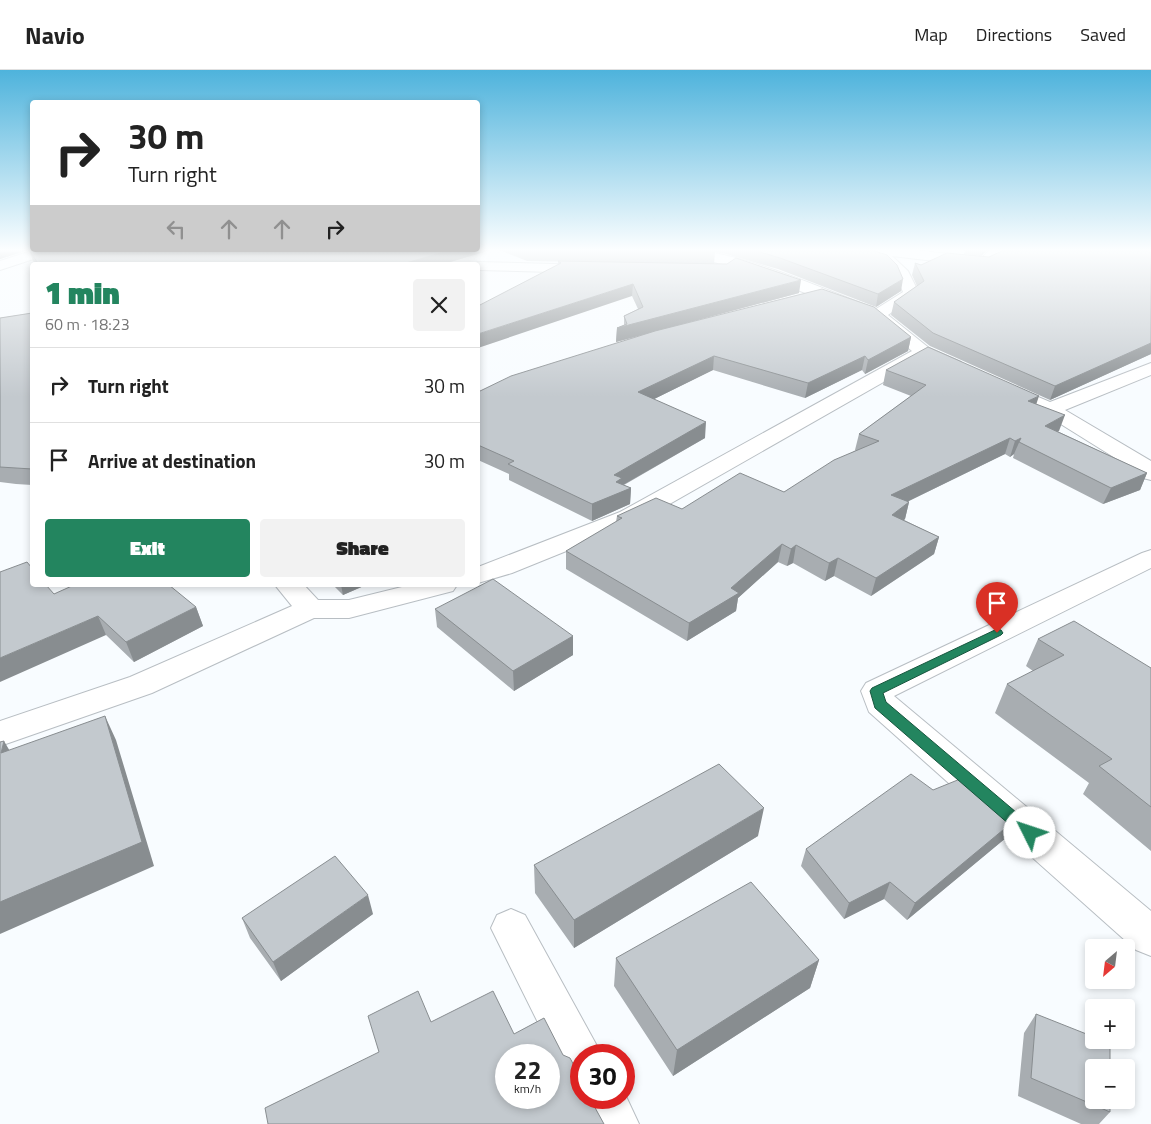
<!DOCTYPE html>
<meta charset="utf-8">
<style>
body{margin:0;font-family:"Titillium Web",sans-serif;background:#f2f2f2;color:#222;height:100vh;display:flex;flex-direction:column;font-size:19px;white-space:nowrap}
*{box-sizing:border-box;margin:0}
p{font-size:16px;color:#767676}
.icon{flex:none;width:28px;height:28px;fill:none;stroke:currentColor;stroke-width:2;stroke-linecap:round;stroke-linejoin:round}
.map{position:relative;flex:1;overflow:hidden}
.details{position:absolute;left:30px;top:192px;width:450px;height:325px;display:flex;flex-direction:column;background:#fff;border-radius:5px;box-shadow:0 2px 8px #0003}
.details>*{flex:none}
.hud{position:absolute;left:30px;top:30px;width:450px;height:152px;border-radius:5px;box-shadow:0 2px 8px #0003;background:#fff;color:#222;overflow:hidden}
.needle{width:32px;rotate:208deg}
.tools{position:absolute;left:1085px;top:869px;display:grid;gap:10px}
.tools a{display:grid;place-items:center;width:50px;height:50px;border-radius:5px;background:#fff;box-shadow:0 2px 8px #0003;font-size:25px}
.speed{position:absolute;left:495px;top:974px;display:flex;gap:10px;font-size:25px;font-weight:700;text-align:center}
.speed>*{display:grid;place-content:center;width:65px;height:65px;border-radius:50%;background:#fff;box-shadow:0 2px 8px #0003;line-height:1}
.speed small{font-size:12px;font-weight:400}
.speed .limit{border:8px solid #d22;background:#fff;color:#111}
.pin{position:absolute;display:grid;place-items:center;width:42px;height:42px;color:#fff;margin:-51px -21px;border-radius:50% 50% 50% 0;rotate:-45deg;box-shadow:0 0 5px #0007}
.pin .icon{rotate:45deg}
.me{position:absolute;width:55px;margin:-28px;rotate:311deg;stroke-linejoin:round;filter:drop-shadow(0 0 4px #0008)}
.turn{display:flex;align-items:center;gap:18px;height:105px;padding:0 15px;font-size:22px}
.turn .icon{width:65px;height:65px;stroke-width:2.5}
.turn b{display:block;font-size:35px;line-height:42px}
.lanes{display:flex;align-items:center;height:48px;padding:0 15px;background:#0003;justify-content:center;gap:25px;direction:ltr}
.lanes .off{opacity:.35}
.round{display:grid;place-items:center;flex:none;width:52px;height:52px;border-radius:5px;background:#f2f2f2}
.summary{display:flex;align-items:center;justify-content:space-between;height:85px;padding:0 15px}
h1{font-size:30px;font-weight:800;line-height:38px;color:#23855f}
.cta{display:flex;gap:10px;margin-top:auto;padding:10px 15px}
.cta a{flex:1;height:58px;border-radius:5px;background:#23855f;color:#fff;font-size:20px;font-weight:800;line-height:58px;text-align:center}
.cta a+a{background:#f2f2f2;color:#222}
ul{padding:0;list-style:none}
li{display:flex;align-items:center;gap:15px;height:75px;padding:0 15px;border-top:1px solid #e0e0e0}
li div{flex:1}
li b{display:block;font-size:19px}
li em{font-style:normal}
header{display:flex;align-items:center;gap:30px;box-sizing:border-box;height:70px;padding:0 25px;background:#fff;border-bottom:1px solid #e0e0e0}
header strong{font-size:24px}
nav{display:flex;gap:28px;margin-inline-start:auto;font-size:18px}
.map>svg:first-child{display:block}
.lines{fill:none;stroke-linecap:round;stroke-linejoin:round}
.minor-casing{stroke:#b8bec3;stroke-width:2}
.minor{fill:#fff;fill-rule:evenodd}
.wall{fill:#a8adb1}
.shaded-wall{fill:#888d90}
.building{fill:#c3c9ce;stroke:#888d90;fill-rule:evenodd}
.route{fill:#23855f;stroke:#17563e}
</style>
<header>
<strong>Navio</strong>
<nav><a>Map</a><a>Directions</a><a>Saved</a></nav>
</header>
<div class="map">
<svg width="1151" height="1054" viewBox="0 0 1151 1054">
<rect width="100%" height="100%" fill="#f8fcff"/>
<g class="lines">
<g class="minor-casing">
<path id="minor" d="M 678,179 C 736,179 820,218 876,239 L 903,222 L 896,206 L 870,179 L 906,179 L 982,188 L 990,179 L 1004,179 L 997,191 L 985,197 L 892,186 L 908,201 L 919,223 L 888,245 L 929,278 L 961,292 L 964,296 L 961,300 L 949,300 L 924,289 L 638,452 L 512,503 L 478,513 L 478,497 L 620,442 L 912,281 L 872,248 L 755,204 L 680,182 Z
M 34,180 L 54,180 L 52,183 L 0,200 L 0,191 Z
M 478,192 L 589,195 L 596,199 L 589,203 L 478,200 L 478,195 L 472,195 Z
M 1151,293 L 1151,305 L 1065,340 L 1151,391 L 1151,410 L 1143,408 L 1136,401 L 1043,343 L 996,322 L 993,318 L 996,314 L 1003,312 L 1050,332 Z
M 1151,480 L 1151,498 L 894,626 L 1151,841 L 1151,886 L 1136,880 L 869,642 L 861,621 L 866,613 L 1142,483 Z
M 275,515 L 304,515 L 318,530 L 349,530 L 410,515 L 457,515 L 453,521 L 349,548 L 314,548 L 152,623 L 0,676 L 0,651 L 130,607 L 292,536 Z
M 511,839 L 525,845 L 602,985 L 581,985 L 581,1014 L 565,1007 L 491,858 L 497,845 Z
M 581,1018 L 581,1028 L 624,1028 L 624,1022 L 639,1054 L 589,1054 L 577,1028 Z"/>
</g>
<use href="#minor" class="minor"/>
</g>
<path class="wall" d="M 0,179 L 494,179 L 440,195 L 36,195 L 33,191 L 29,180 L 0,189 Z
M 497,179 L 868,179 L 901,221 L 876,237 L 778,199 L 726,184 L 705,180 L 715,182 L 714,194 L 799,223 L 616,272 L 617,258 L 624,255 L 624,246 L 638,239 L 632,226 L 558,194 L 558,191 L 646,193 L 527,191 Z
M 965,179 L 988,179 L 981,186 L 964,184 Z
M 1151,179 L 1151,284 L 1050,330 L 930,276 L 891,245 L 894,232 L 917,216 L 912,205 L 915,193 L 921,195 L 989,187 L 1002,181 Z
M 32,243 L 32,415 L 16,414 L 0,412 L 0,248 Z
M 655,261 L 911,267 L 908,281 L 865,304 L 862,300 L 805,328 L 713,300 L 654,329 L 705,368 L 624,415 L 631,418 L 630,434 L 592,451 L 509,410 L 509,404 L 478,390 L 478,322 Z
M 886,300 L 1036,334 L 1059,361 L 1057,361 L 1147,403 L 1140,420 L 1103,434 L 1013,388 L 1014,384 L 1010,387 L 1005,384 L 907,432 L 909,432 L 905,449 L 904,450 L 939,467 L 934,484 L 871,526 L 834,506 L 825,511 L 793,493 L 787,496 L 778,492 L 738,528 L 736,541 L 687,571 L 566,499 L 566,481 L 616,452 L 617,446 L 682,439 L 784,422 L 856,380 L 855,380 L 859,364 L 911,326 L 883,315 Z
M 333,515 L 366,515 L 343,525 Z
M 54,524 L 196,537 L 203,556 L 134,592 L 106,565 Z
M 435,539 L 573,566 L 573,585 L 514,621 L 437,557 Z
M 1038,569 L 1151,598 L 1151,781 L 1083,724 L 1089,713 L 995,643 L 1007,614 L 1033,601 L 1026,596 Z
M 933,720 L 1007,767 L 907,850 L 884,829 L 844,849 L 801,796 L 806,779 Z
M 758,766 L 574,878 L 535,823 L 534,795 Z
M 373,844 L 281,911 L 250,868 L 242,848 Z
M 616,888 L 819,890 L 810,918 L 673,1006 L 614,916 Z
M 1036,944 L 1110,1042 L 1099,1054 L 1081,1054 L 1018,1026 L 1024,963 Z"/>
<path class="shaded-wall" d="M 0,179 L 31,179 L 0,189 Z
M 478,179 L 494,179 L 440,195 L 399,195 L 451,180 L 478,180 Z
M 983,179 L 988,179 L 981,186 Z
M 903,209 L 901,221 L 876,237 L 878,224 Z
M 801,210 L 799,223 L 616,272 L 617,258 Z
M 633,214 L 632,226 L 478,278 L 478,264 Z
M 911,267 L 908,281 L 865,304 L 868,290 Z
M 1151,273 L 1151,284 L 1050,330 L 1055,316 Z
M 714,286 L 713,300 L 638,337 L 638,322 Z
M 865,286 L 862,300 L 805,328 L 808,313 Z
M 1039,326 L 1034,341 L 1028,331 Z
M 1065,345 L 1059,361 L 1039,371 L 1045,356 Z
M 706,352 L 705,368 L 621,416 L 631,418 L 630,434 L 592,451 L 592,434 L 614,405 Z
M 1010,368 L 1005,384 L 886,442 L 891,425 Z
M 1021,368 L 1014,384 L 1010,387 L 1015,371 Z
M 1147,403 L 1140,420 L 1103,434 L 1111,418 Z
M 909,432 L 905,449 L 888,462 L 892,445 Z
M 939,467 L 934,484 L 871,526 L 876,508 Z
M 782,474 L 778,492 L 738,528 L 736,541 L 687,571 L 689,553 L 731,518 Z
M 796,475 L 793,493 L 787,496 L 791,479 Z
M 838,488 L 834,506 L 825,511 L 829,493 Z
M 341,515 L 366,515 L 343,525 Z
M 196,537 L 203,556 L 134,592 L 126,572 Z
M 98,546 L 106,565 L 0,612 L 0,588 Z
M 573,566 L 573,585 L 514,621 L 513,601 Z
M 105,646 L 116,670 L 154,796 L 0,864 L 0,832 Z
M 4,671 L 18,695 L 1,683 Z
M 764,738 L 758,766 L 574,878 L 574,850 Z
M 1015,750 L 1007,767 L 907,850 L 915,833 Z
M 890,812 L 884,829 L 844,849 L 849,833 Z
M 368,825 L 373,844 L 281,911 L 273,892 Z
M 819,890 L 810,918 L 673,1006 L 677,980 Z"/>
<path class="building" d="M 32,179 L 32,180 L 451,180 L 399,195 L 39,195 L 29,180 Z
M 525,179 L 704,179 L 715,182 L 526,180 Z
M 750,179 L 868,179 L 887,185 L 897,195 L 903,209 L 878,224 L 780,188 Z
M 1003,179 L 1151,179 L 1151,273 L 1055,316 L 933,263 L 894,232 L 924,211 L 915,193 L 921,195 L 947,183 L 989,187 L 1002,181 Z
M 736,188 L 801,210 L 617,258 L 627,254 L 624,246 L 643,237 L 633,214 L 478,264 L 478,236 L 561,193 L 558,191 L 727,194 Z
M 822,219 L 874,237 L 911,267 L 868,290 L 865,286 L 808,313 L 714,286 L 638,322 L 706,352 L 614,405 L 622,408 L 616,412 L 631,418 L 592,434 L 508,394 L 514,391 L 478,375 L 478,322 L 511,306 L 655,261 Z
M 32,243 L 32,399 L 0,397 L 0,248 Z
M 928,277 L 1039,326 L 1028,331 L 1065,345 L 1045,356 L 1147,403 L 1111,418 L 1019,372 L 1021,368 L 1015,371 L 1010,368 L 891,425 L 909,432 L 892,445 L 939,467 L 876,508 L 838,488 L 829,493 L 796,475 L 791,479 L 782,474 L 731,518 L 739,523 L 689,553 L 566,481 L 622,448 L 617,446 L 656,428 L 682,439 L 740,403 L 784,422 L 834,390 L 879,371 L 859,364 L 926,315 L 886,300 Z
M 27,492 L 32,498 L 32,515 L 46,515 L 54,524 L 74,515 L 169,515 L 196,537 L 126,572 L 98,546 L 0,588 L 0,502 Z
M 493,509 L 573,566 L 513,601 L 435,539 Z
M 1074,551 L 1151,598 L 1151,737 L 1099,696 L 1112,689 L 1007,614 L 1064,585 L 1038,569 Z
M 105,646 L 142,772 L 0,832 L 0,672 L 4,671 L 1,683 Z
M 719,694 L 764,738 L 574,850 L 534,795 Z
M 911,704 L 933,720 L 965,707 L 1015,750 L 915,833 L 890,812 L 849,833 L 806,779 Z
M 335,786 L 368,825 L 273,892 L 242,848 Z
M 751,812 L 819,890 L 677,980 L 616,888 Z
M 418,921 L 431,952 L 493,921 L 514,964 L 544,948 L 563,985 L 570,988 L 577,1001 L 575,1006 L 581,1019 L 581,1028 L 585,1028 L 588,1032 L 593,1034 L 604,1054 L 268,1054 L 265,1038 L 379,982 L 368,946 ZM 506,985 L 549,985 L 549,1028 L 506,1028 Z
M 1036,944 L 1094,967 L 1094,970 L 1100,970 L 1110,974 L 1110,998 L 1094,998 L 1094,1030 L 1110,1030 L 1110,1042 L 1031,1008 Z"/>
<linearGradient id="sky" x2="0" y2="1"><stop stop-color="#4eb3dc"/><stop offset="0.55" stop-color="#fcfeff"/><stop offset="1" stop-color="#fcfeff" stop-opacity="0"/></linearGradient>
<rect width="1151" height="327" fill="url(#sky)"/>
<path class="route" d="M 997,559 L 1001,560 L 1003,563 L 1001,565 L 883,623 L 886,632 L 1036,759 L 1038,763 L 1036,768 L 1030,770 L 1025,768 L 875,638 L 870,621 L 872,618 Z"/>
</svg>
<div class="tools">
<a><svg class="needle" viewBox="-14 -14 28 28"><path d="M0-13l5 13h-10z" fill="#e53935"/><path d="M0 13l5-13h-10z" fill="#767676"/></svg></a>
<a>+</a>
<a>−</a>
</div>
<div class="speed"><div>22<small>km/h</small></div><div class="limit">30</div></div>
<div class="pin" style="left:997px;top:563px;background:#d93025"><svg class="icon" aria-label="arrive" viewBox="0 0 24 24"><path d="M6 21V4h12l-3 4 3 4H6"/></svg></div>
<svg class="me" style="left:1030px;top:763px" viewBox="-20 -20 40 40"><circle r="19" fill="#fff"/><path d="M0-13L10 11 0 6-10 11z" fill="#23855f"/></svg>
<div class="hud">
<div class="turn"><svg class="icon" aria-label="right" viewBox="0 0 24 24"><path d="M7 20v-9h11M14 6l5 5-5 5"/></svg><div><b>30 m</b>Turn right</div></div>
<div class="lanes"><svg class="icon off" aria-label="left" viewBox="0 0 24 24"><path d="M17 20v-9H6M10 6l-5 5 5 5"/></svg><svg class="icon off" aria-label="ahead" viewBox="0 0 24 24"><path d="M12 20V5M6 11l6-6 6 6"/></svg><svg class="icon off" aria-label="ahead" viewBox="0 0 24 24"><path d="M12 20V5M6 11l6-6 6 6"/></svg><svg class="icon" aria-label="right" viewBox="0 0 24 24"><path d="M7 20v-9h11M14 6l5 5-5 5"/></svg></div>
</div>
<section class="details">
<div class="summary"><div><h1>1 min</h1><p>60 m · 18:23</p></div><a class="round"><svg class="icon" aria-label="close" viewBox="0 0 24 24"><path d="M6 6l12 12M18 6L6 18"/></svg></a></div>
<ul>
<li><svg class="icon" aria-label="right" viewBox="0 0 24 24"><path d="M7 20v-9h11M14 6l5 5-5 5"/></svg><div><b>Turn right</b></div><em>30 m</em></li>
<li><svg class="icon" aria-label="arrive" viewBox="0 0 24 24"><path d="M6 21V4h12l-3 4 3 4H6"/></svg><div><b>Arrive at destination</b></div><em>30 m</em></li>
</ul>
<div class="cta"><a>Exit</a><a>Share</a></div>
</section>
</div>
